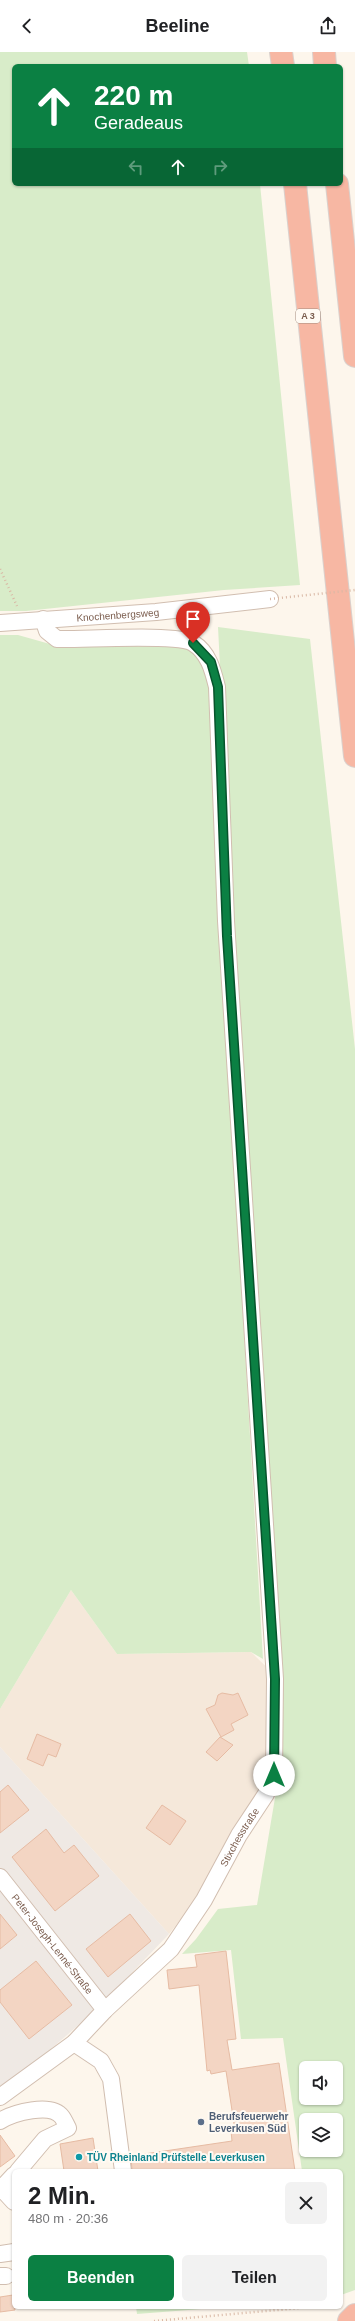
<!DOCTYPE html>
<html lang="de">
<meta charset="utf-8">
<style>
body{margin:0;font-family:Helvetica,sans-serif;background:#f2f2f2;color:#202124;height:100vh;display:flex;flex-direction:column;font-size:15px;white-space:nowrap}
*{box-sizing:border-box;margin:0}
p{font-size:13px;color:#757577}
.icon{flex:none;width:22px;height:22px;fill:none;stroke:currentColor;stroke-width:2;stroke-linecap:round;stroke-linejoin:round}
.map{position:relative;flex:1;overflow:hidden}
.panel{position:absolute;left:12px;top:2117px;width:331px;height:140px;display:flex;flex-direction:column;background:#fff;border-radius:6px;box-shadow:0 1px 3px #0004}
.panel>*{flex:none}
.guide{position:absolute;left:12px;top:12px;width:331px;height:122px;border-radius:6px;box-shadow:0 1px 3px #0004;background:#0b8043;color:#fff;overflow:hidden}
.buttons{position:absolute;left:299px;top:2009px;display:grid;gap:8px}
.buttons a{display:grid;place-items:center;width:44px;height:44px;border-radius:6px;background:#fff;box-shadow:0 1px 3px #0004;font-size:20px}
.pin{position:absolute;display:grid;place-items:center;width:34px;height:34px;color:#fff;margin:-41px -17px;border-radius:50% 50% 50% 0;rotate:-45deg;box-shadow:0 0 4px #0007}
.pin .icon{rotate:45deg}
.me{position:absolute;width:44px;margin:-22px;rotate:0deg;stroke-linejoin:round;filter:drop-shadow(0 0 3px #0008)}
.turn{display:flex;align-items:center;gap:14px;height:84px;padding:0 16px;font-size:18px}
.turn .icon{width:52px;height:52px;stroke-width:2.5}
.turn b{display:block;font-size:28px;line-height:34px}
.lanes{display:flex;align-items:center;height:38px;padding:0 16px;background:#0003;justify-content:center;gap:20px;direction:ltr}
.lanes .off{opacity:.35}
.round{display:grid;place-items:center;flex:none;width:42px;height:42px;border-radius:6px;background:#f2f2f2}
.overview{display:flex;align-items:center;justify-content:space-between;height:68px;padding:0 16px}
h1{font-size:24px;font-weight:700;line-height:30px}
.action{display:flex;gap:8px;margin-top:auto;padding:8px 16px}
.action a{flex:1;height:46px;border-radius:6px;background:#0b8043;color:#fff;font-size:16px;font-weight:700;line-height:46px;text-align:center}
.action a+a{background:#f2f2f2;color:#202124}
header{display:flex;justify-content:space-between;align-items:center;height:52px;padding:0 16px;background:#fff;font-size:18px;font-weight:700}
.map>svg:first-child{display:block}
.residential{fill:#f5e8da}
.industrial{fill:#efe9e4}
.green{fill:#d8ecc9;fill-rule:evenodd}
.building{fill:#f3d5c3;stroke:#e6bba3}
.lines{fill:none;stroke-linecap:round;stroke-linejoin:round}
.minor-casing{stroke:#d1beb0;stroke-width:18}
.highway-casing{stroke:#dad1cd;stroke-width:24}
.path{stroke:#d9b8a5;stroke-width:2.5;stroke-dasharray:1 3;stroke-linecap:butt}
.minor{stroke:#fff;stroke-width:16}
.highway{stroke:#f7b7a3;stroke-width:22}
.path-bridge{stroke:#d9b8a5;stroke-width:2.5;stroke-dasharray:1 3;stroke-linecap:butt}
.route-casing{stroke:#07532c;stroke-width:10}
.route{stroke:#0b8043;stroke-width:7}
.service-dot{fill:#5c6f8a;stroke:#fffaf3;stroke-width:1.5}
.culture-dot{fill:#0f9aa8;stroke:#fffaf3;stroke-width:1.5}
.labels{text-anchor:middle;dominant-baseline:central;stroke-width:4;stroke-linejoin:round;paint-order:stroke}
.shield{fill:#fffaf3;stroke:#a28b7f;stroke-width:1}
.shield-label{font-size:9px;font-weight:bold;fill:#7a5c4d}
.street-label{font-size:10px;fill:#7a5c4d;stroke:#fffaf3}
.service-label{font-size:10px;font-weight:bold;fill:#4e5e75;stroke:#fffaf3;text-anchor:start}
.culture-label{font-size:10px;font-weight:bold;fill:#0d838f;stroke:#fffaf3;text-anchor:start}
</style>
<header><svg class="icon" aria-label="back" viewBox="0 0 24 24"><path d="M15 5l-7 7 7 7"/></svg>Beeline<svg class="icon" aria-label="share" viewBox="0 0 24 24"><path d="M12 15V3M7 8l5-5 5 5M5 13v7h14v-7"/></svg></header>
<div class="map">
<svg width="355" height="2269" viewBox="0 0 355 2269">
<rect width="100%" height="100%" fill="#fdf6ec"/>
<path class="residential" d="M 71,1538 L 117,1602 L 251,1600 L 278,1626 L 277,1734 L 204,1838 L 169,1882 L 0,1695 L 0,1657 Z"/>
<path class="industrial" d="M 0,1695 L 169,1882 L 97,1957 L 0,2041 Z"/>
<path class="green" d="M 0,0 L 247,0 L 249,14 L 14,14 L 14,132 L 260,132 L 300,533 L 224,538 L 26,559 L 0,559 Z
M 218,575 L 310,587 L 355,997 L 355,2238 L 341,2243 L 341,2119 L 302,2119 L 283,1986 L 241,1987 L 231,1898 L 182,1902 L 196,1887 L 218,1857 L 257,1853 L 277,1734 ZM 306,2016 L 336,2016 L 336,2046 L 306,2046 ZM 306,2068 L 336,2068 L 336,2098 L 306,2098 Z
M 0,583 L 18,583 L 57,594 L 172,593 L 194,599 L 204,611 L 212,637 L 237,1161 L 263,1607 L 251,1600 L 117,1602 L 71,1538 L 0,1657 Z
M 136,2255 L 227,2255 L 137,2262 Z"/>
<path class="building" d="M 222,1641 L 233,1643 L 238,1641 L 248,1663 L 231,1672 L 234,1678 L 221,1685 L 206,1657 L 215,1653 L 218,1643 Z
M 37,1682 L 61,1692 L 56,1705 L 48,1702 L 43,1714 L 27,1707 Z
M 220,1685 L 233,1693 L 217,1709 L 206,1700 Z
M 8,1733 L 29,1758 L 0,1781 L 0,1740 Z
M 162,1753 L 186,1769 L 170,1793 L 146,1776 Z
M 46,1777 L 64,1801 L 74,1793 L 99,1824 L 55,1859 L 12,1805 Z
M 0,1862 L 17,1883 L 0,1897 Z
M 130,1862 L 151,1889 L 108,1925 L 86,1897 Z
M 226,1899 L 236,1987 L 227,1988 L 232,2018 L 279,2011 L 295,2119 L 132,2119 L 131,2104 L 232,2089 L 231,2079 L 235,2078 L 226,2019 L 211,2022 L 210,2018 L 207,2019 L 199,1933 L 169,1937 L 167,1918 L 197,1915 L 195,1903 Z
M 36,1909 L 72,1953 L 29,1987 L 0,1950 L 0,1938 Z
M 0,2083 L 15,2104 L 0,2115 Z
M 93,2086 L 98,2119 L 64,2119 L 60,2092 Z
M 13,2243 L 15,2258 L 0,2260 L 0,2245 Z"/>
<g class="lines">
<g class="minor-casing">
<g id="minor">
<path id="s1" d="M 0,571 L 156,560 L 270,547"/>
<path id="s2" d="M 0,1825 L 105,1958"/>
<path d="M 74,1991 L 101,2009 L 111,2027 L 123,2119"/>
<path id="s3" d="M 0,2045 L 74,1991 L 105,1958 L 171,1897 L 204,1848 L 239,1783 L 266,1742 L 274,1723 L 275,1627 L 226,869 L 217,635 C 213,619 209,601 193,591 C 177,581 81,588 57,587 L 47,579 L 43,567"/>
<path d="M 0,2069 C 13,2061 51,2050 62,2065 C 64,2068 66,2072 68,2076 L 45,2087 L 18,2119"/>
<path d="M 2,2137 L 14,2150"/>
<path d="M 0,2138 L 14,2123"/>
<path d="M 0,2202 L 14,2200"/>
<path d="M 0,2224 L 6,2224"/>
</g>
</g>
<g class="highway-casing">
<path id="highway" d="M 281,0 L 283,14
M 324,0 L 325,14
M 295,132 L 355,704
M 337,132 L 355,304
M 349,2269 L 355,2263"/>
</g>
<path class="path" d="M 0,517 L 17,554
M 154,2269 L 311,2255"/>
<use href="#minor" class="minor"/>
<use href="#highway" class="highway"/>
<path class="path-bridge" d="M 270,547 L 355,538"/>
</g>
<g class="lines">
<g class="route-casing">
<path id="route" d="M 193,591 L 211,610 L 218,635 L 227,884 L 275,1627 L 274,1723"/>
</g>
<use href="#route" class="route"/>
</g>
<circle class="service-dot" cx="201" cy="2070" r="4"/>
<circle class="culture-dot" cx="79" cy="2105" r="4"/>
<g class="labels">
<rect class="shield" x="296" y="257" width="24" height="14" rx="3"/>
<g class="shield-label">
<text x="308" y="264">A 3</text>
</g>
<g class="street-label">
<text stroke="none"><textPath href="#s1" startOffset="118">Knochenbergsweg</textPath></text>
<text stroke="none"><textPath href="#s3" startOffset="358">Stixchesstraße</textPath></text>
<text stroke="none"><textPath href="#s2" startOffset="85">Peter-Joseph-Lenné-Straße</textPath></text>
</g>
<g class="service-label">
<text x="209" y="2064">Berufsfeuerwehr<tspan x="209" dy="12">Leverkusen Süd</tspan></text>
</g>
<g class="culture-label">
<text x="87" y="2105">TÜV Rheinland Prüfstelle Leverkusen</text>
</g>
</g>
</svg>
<div class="buttons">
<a><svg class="icon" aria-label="sound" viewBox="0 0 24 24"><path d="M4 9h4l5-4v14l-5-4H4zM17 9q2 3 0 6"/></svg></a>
<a><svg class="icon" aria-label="layers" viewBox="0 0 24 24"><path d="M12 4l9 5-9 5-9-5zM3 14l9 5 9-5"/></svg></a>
</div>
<div class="pin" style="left:193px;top:591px;background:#d93025"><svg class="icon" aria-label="arrive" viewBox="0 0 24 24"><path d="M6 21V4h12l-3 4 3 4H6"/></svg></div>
<svg class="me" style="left:274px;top:1723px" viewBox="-20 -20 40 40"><circle r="19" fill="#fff"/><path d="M0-13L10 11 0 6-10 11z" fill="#0b8043"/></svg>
<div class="guide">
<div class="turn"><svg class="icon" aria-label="ahead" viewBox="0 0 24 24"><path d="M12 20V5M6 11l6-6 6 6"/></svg><div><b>220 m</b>Geradeaus</div></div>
<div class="lanes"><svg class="icon off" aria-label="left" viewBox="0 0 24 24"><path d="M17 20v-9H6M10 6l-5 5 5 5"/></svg><svg class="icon" aria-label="ahead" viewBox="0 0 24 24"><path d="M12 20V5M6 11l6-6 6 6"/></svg><svg class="icon off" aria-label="right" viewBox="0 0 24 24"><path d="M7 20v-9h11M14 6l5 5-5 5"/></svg></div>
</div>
<section class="panel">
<div class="overview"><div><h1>2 Min.</h1><p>480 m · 20:36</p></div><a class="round"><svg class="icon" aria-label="close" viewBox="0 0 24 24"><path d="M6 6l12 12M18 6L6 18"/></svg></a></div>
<div class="action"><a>Beenden</a><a>Teilen</a></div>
</section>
</div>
